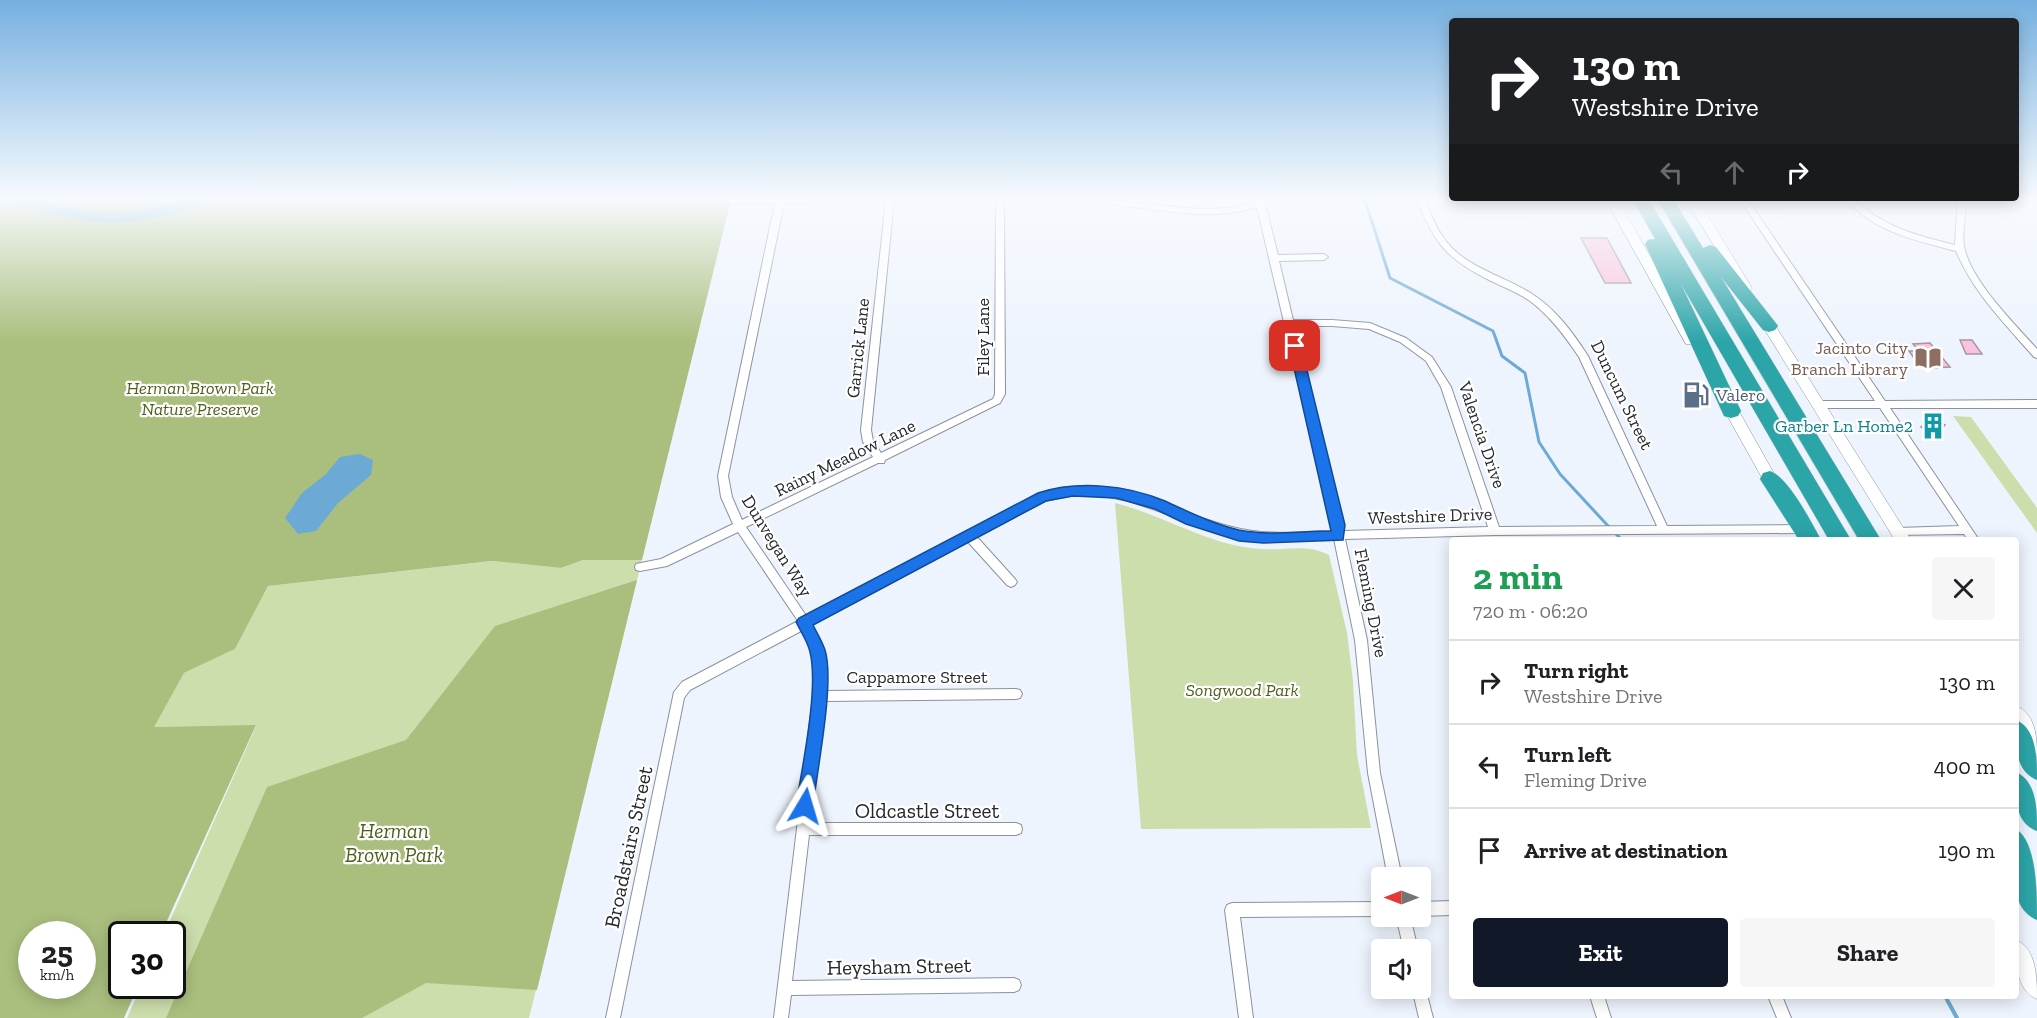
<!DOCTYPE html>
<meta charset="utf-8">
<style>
body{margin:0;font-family:"Zilla Slab",serif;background:#f6f6f6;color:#202124;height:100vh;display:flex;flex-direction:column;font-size:22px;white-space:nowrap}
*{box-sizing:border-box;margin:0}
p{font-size:20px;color:#757577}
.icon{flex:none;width:33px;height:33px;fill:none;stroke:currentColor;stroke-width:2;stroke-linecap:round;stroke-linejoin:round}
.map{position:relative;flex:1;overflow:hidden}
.drawer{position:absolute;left:1449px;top:537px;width:570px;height:462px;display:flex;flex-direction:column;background:#fff;border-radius:6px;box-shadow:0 3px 15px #0003}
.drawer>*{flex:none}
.guide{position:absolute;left:1449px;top:18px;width:570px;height:183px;border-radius:6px;box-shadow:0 3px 15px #0003;background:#202124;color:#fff;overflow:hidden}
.needle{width:39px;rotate:270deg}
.fabs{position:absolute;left:1371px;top:867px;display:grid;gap:12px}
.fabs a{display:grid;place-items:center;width:60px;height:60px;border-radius:6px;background:#fff;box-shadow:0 3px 15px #0003;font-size:30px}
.speed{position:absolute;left:18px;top:921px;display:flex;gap:12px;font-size:30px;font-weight:700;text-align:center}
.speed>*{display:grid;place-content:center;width:78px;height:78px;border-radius:50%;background:#fff;box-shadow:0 3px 15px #0003;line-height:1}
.speed small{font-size:15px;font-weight:400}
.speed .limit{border:3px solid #111;border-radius:9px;background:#fff;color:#111}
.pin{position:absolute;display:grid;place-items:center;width:51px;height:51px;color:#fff;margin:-26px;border-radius:12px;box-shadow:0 3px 9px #0006}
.me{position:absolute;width:66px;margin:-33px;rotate:7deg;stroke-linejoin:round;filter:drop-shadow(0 0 4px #0008)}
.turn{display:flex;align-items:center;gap:21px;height:126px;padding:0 24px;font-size:27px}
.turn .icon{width:78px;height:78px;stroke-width:2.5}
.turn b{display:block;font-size:42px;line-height:51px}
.lanes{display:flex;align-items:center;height:57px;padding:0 24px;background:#0003;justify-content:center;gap:30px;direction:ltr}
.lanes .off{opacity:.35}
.round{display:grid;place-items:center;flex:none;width:63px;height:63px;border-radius:6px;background:#f6f6f6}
.headline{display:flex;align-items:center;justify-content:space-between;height:102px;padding:0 24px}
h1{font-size:36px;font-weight:700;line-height:45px;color:#1e9e55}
.action{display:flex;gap:12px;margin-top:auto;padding:12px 24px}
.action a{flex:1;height:69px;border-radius:6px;background:#111827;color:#fff;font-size:24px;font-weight:700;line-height:69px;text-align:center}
.action a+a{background:#f6f6f6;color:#202124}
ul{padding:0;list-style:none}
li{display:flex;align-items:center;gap:18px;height:84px;padding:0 24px;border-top:2px solid #e0e0e0}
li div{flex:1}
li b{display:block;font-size:22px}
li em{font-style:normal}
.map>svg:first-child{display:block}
.green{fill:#cddead}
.forest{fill:#aabf7e;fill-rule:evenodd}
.water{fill:#6caad5}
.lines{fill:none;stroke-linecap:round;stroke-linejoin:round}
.stream-far1{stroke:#6caad5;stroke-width:3}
.stream{stroke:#6caad5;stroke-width:4}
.river{fill:#6caad5;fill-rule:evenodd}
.building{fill:#fac2dd;stroke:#a4989e;stroke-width:1.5}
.minor-casing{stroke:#8b929c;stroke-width:2}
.secondary-casing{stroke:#8b929c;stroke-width:1}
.motorway-casing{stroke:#cfd0d1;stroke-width:1}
.minor{fill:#fff;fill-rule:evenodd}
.secondary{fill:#fff;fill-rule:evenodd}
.motorway{fill:#2ca5a8;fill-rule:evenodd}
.route{fill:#1a73e8;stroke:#114b97;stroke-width:1.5}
.labels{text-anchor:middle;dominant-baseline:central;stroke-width:4.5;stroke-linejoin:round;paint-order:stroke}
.street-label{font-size:18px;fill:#25282c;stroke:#fff}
.education-label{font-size:18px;fill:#785e54;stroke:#fff;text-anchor:end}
.park-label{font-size:18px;font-style:italic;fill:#4e601b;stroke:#fff}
.service-label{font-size:18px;fill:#4e5e75;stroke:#fff;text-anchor:start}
.culture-label{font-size:18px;fill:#0d838f;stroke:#fff;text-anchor:end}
.near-street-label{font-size:21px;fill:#25282c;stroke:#fff}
.near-park-label{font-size:21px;font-style:italic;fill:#4e601b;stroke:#fff}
</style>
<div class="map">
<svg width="2037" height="1018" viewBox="0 0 2037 1018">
<rect width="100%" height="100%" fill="#eef4fd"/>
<path class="green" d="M 1953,416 L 1971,417 L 2037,508 L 2037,533 Z
M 1115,503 C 1164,515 1209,546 1261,549 C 1285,551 1307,543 1329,555 L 1347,633 L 1353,681 L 1357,755 L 1371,828 L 1141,829 Z
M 583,560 L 642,560 L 529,1018 L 127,1018 L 141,986 L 172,986 L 172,934 L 164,934 L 256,726 L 153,727 L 184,673 L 235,649 L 268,586 L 493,561 L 561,568 Z"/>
<path class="forest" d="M 0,200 L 731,200 L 642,560 L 583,560 L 561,568 L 492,561 L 268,586 L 235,649 L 184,673 L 154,727 L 256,725 L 161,934 L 122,934 L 122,986 L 138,986 L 124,1018 L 0,1018 ZM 32,934 L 82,934 L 82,986 L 32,986 Z
M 637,580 L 537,990 L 426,983 L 362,1018 L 166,1018 L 267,787 L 406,740 L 495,626 Z"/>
<path class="water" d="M 360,454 L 373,460 L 371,475 L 338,503 L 316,531 L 298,534 L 285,518 L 302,493 L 326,474 L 340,457 Z"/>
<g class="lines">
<path class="stream-far1" d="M 1365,200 L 1390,278 L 1493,331 L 1502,356 L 1525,373 L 1539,442 L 1560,474 L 1610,528
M 1615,533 L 1622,540"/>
<path class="stream" d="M 1945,996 L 1957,1018"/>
<path class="river" d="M 0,200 C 12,200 25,198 37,200 C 62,205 85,214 111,214 C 145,214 179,196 212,200 L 210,203 C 175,214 137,225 101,222 C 66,220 35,205 0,205 Z"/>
</g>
<path class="building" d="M 1581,238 L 1607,238 L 1631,283 L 1605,283 Z
M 1960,340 L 1972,340 L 1982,354 L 1966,354 Z
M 1930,343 L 1950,367 L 1933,368 L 1919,365 L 1909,351 L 1919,351 L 1913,344 Z
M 1685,383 L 1694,383 L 1706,406 L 1698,406 Z
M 1931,417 L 1945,425 L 1935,435 L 1921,427 Z"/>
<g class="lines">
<g class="minor-casing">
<path id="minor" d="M 729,200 L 812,200 L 808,203 L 784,203 L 728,476 L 732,497 L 742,520 L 873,457 L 863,442 L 861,430 L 886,200 L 894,200 L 871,430 L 873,441 L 881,453 L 993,399 L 995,394 L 996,200 L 1004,200 L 1005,394 L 1000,403 L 885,460 L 884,463 L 878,463 L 746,527 L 807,617 L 1039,494 C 1111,473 1165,510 1232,527 C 1265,536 1299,532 1333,531 L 1257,207 C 1206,223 1154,208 1102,203 L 1098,200 C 1152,200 1203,219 1256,202 L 1256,200 L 1274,200 L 1273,202 L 1265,204 L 1278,255 L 1324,254 L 1328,257 L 1324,260 L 1279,261 L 1293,320 L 1332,320 L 1370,323 L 1406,338 L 1432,357 L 1451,387 L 1499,527 L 1657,526 L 1579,357 C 1565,336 1550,316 1530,301 C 1517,292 1503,287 1489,280 C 1447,259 1434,243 1417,200 L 1425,200 C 1430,212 1435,226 1443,237 C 1464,268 1503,275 1532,294 C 1556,309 1573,333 1588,356 L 1667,526 L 1798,525 L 1802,526 L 1803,529 L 1802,532 L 1798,533 L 1495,535 L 1345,539 L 1367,640 L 1380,773 L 1402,878 L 1388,878 L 1368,773 L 1355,640 L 1334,539 L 1263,541 L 1234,537 L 1129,501 L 1102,496 L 1074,495 L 1045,501 L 977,537 L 1015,579 L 1017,582 L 1015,585 L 1011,587 L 1007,585 L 968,542 L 812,625 L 824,655 L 825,691 L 1016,689 L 1020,690 L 1022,694 L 1020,698 L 1016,699 L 824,701 L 810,823 L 1016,823 L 1021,825 L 1022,829 L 1021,833 L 1016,835 L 809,835 L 792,981 L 1014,978 L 1019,980 L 1021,985 L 1019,990 L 1014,992 L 791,995 L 788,1018 L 774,1018 L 813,696 L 813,655 L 803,630 L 690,690 L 684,698 L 620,1018 L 606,1018 L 674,692 L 682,682 L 798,621 L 738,532 L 667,566 L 640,571 L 636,570 L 635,567 L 636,564 L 661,559 L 733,524 L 721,497 L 718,476 L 775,203 L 732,204 L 729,203 ZM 1295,326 L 1332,326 L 1369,329 L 1400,342 L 1426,361 L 1441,387 L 1488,527 L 1344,531 Z
M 1740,200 L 1748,200 L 1885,401 L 2037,400 L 2037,408 L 1890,408 L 1979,540 L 1968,540 L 1964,534 L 1894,535 L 1893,532 L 1894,529 L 1898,528 L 1959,526 L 1880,408 L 1815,408 L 1813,405 L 1818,401 L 1875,401 Z
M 1847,200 L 1855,200 C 1883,227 1918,236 1955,245 L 1957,213 L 1956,200 L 1964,200 C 1968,215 1961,231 1964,246 C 1970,280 2014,323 2037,349 L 2037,358 L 2034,357 C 2005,324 1973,292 1956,251 C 1917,241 1874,232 1847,200 Z
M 1452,901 L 1452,915 L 1420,916 L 1420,902 Z
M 1382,902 L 1382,916 L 1240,917 L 1253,1018 L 1239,1018 L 1225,910 L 1227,905 L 1232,903 Z
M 1396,916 L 1410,916 L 1418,950 L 1404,950 Z
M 1420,982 L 1424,983 L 1433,1018 L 1419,1018 L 1412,988 L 1420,988 Z
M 1590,996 L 1604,996 L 1611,1018 L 1597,1018 Z
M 1768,996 L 1782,996 L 1791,1018 L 1777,1018 Z"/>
</g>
<g class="secondary-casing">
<path id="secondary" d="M 1606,200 L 1618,200 L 1698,341 L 1696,344 L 1686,344 Z
M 1686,200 L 1698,200 L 1752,288 L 1750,291 L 1742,291 Z
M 1761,310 L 1766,311 L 1911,540 L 1895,540 L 1755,314 Z
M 1726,396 L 1731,397 L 1781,486 L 1783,490 L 1781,494 L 1771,494 L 1719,401 Z
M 2016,706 C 2035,713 2037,737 2037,754 C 2018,747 2016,723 2016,706 Z
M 2016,940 C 2037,949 2037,979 2037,999 C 2015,990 2016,960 2016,940 Z"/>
</g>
<g class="motorway-casing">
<path id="motorway" d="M 1633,200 L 1649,200 L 1851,540 L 1829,540 L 1681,284 L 1741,411 L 1738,416 L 1731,418 L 1724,416 L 1645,244 L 1648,240 L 1655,239 Z
M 1658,200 L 1674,200 L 1703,248 L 1710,245 L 1716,247 L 1775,322 L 1778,326 L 1775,330 L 1769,332 L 1763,330 L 1721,277 L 1881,540 L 1859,540 Z
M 1770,471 C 1788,477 1812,523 1821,540 L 1799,540 L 1760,479 L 1763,473 Z
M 2016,720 C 2037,729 2037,758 2037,780 C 2013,770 2016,741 2016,720 Z
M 2016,772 C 2037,782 2037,809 2037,831 C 2013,822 2016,794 2016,772 Z
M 2016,829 C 2037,842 2037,893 2037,920 C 2005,907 2016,858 2016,829 Z"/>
</g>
<use href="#minor" class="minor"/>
<use href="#secondary" class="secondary"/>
<use href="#motorway" class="motorway"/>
</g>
<linearGradient id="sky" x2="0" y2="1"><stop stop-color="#76b0e0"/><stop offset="0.58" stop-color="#f7fafe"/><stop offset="1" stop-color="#f7fafe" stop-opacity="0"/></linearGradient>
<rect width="2037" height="342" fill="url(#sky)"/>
<path class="route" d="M 1295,342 L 1301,346 L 1345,525 L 1343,540 L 1263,543 L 1239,541 L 1186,524 L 1155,509 L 1116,498 L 1073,496 L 1046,501 L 813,625 C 817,633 822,641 825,650 C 835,682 817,770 813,806 L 810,812 L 805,814 L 799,812 L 796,806 C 802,767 819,689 810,652 C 808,642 801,632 796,622 L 799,618 L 1038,493 C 1078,480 1127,485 1165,501 C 1189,512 1213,524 1239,530 C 1268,536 1301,531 1331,531 L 1289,346 Z"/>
<defs>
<g id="library-bare" transform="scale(2.07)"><path d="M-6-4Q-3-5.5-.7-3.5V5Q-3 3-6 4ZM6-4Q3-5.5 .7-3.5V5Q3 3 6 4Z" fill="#8d6e63" stroke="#fff" stroke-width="2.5" paint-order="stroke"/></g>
<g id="fuel-bare" transform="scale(2.07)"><path d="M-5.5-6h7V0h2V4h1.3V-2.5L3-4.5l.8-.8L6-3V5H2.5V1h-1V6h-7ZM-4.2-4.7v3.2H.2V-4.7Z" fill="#5c6f8a" stroke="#fff" stroke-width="2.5" paint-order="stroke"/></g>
<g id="building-bare" transform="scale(2.07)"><path d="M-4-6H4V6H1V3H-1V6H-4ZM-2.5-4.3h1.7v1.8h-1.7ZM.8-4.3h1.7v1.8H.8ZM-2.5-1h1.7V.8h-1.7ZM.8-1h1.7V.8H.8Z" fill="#0f9aa8" stroke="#fff" stroke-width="2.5" paint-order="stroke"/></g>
</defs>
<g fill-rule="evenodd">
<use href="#library-bare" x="1928" y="358"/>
<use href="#fuel-bare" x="1696" y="395"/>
<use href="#building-bare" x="1933" y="426"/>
</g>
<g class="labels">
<g class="street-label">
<text transform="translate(983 337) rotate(-90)">Filey Lane</text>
<text transform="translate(858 348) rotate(-84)">Garrick Lane</text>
<text transform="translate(1622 395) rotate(64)">Duncum Street</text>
<text transform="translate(1482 435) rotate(71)">Valencia Drive</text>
<text transform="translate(845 458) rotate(-26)">Rainy Meadow Lane</text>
<text transform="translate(1430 516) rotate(-2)">Westshire Drive</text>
<text transform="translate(777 546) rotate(58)">Dunvegan Way</text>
<text transform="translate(1371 603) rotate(79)">Fleming Drive</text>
<text x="917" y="677">Cappamore Street</text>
</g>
<g class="education-label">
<text x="1908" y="348">Jacinto City<tspan x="1908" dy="21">Branch Library</tspan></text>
</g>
<g class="park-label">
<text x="200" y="388">Herman Brown Park<tspan x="200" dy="21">Nature Preserve</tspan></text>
<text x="1242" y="690">Songwood Park</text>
</g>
<g class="service-label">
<text x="1716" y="395">Valero</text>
</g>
<g class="culture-label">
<text x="1913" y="426">Garber Ln Home2</text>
</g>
<g class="near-street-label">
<text x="927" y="810">Oldcastle Street</text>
<text transform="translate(628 847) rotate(-78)">Broadstairs Street</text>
<text transform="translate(899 966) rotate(-1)">Heysham Street</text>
</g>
<g class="near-park-label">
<text x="394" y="830">Herman<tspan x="394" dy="24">Brown Park</tspan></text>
</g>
</g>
</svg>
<div class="fabs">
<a><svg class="needle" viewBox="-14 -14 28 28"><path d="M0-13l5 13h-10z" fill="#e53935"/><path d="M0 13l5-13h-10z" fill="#757577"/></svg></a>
<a><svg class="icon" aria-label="sound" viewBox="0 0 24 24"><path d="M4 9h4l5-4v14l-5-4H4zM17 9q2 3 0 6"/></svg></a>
</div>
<div class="speed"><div>25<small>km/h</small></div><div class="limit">30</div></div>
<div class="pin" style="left:1295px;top:346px;background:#d93025"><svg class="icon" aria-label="arrive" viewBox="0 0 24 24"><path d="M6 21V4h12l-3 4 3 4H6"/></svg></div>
<svg class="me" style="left:805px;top:806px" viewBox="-20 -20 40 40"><path d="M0-17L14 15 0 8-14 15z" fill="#1a73e8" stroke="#fff" stroke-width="4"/></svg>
<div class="guide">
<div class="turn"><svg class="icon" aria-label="right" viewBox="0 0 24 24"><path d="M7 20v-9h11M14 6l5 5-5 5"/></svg><div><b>130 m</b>Westshire Drive</div></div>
<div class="lanes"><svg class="icon off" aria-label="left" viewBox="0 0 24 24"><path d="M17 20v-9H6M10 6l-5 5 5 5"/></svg><svg class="icon off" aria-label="ahead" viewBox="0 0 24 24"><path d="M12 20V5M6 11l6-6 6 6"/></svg><svg class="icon" aria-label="right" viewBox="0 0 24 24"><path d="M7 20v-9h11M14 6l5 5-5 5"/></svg></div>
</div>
<section class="drawer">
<div class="headline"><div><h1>2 min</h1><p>720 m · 06:20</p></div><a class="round"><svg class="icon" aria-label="close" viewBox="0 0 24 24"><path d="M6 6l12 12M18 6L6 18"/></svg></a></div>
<ul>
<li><svg class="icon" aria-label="right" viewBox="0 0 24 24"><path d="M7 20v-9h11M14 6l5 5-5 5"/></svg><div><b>Turn right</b><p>Westshire Drive</p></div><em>130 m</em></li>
<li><svg class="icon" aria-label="left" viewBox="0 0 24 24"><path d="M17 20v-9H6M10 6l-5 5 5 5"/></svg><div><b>Turn left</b><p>Fleming Drive</p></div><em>400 m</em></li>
<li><svg class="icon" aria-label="arrive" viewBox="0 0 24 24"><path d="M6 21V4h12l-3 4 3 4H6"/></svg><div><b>Arrive at destination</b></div><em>190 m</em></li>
</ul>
<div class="action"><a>Exit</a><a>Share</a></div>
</section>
</div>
